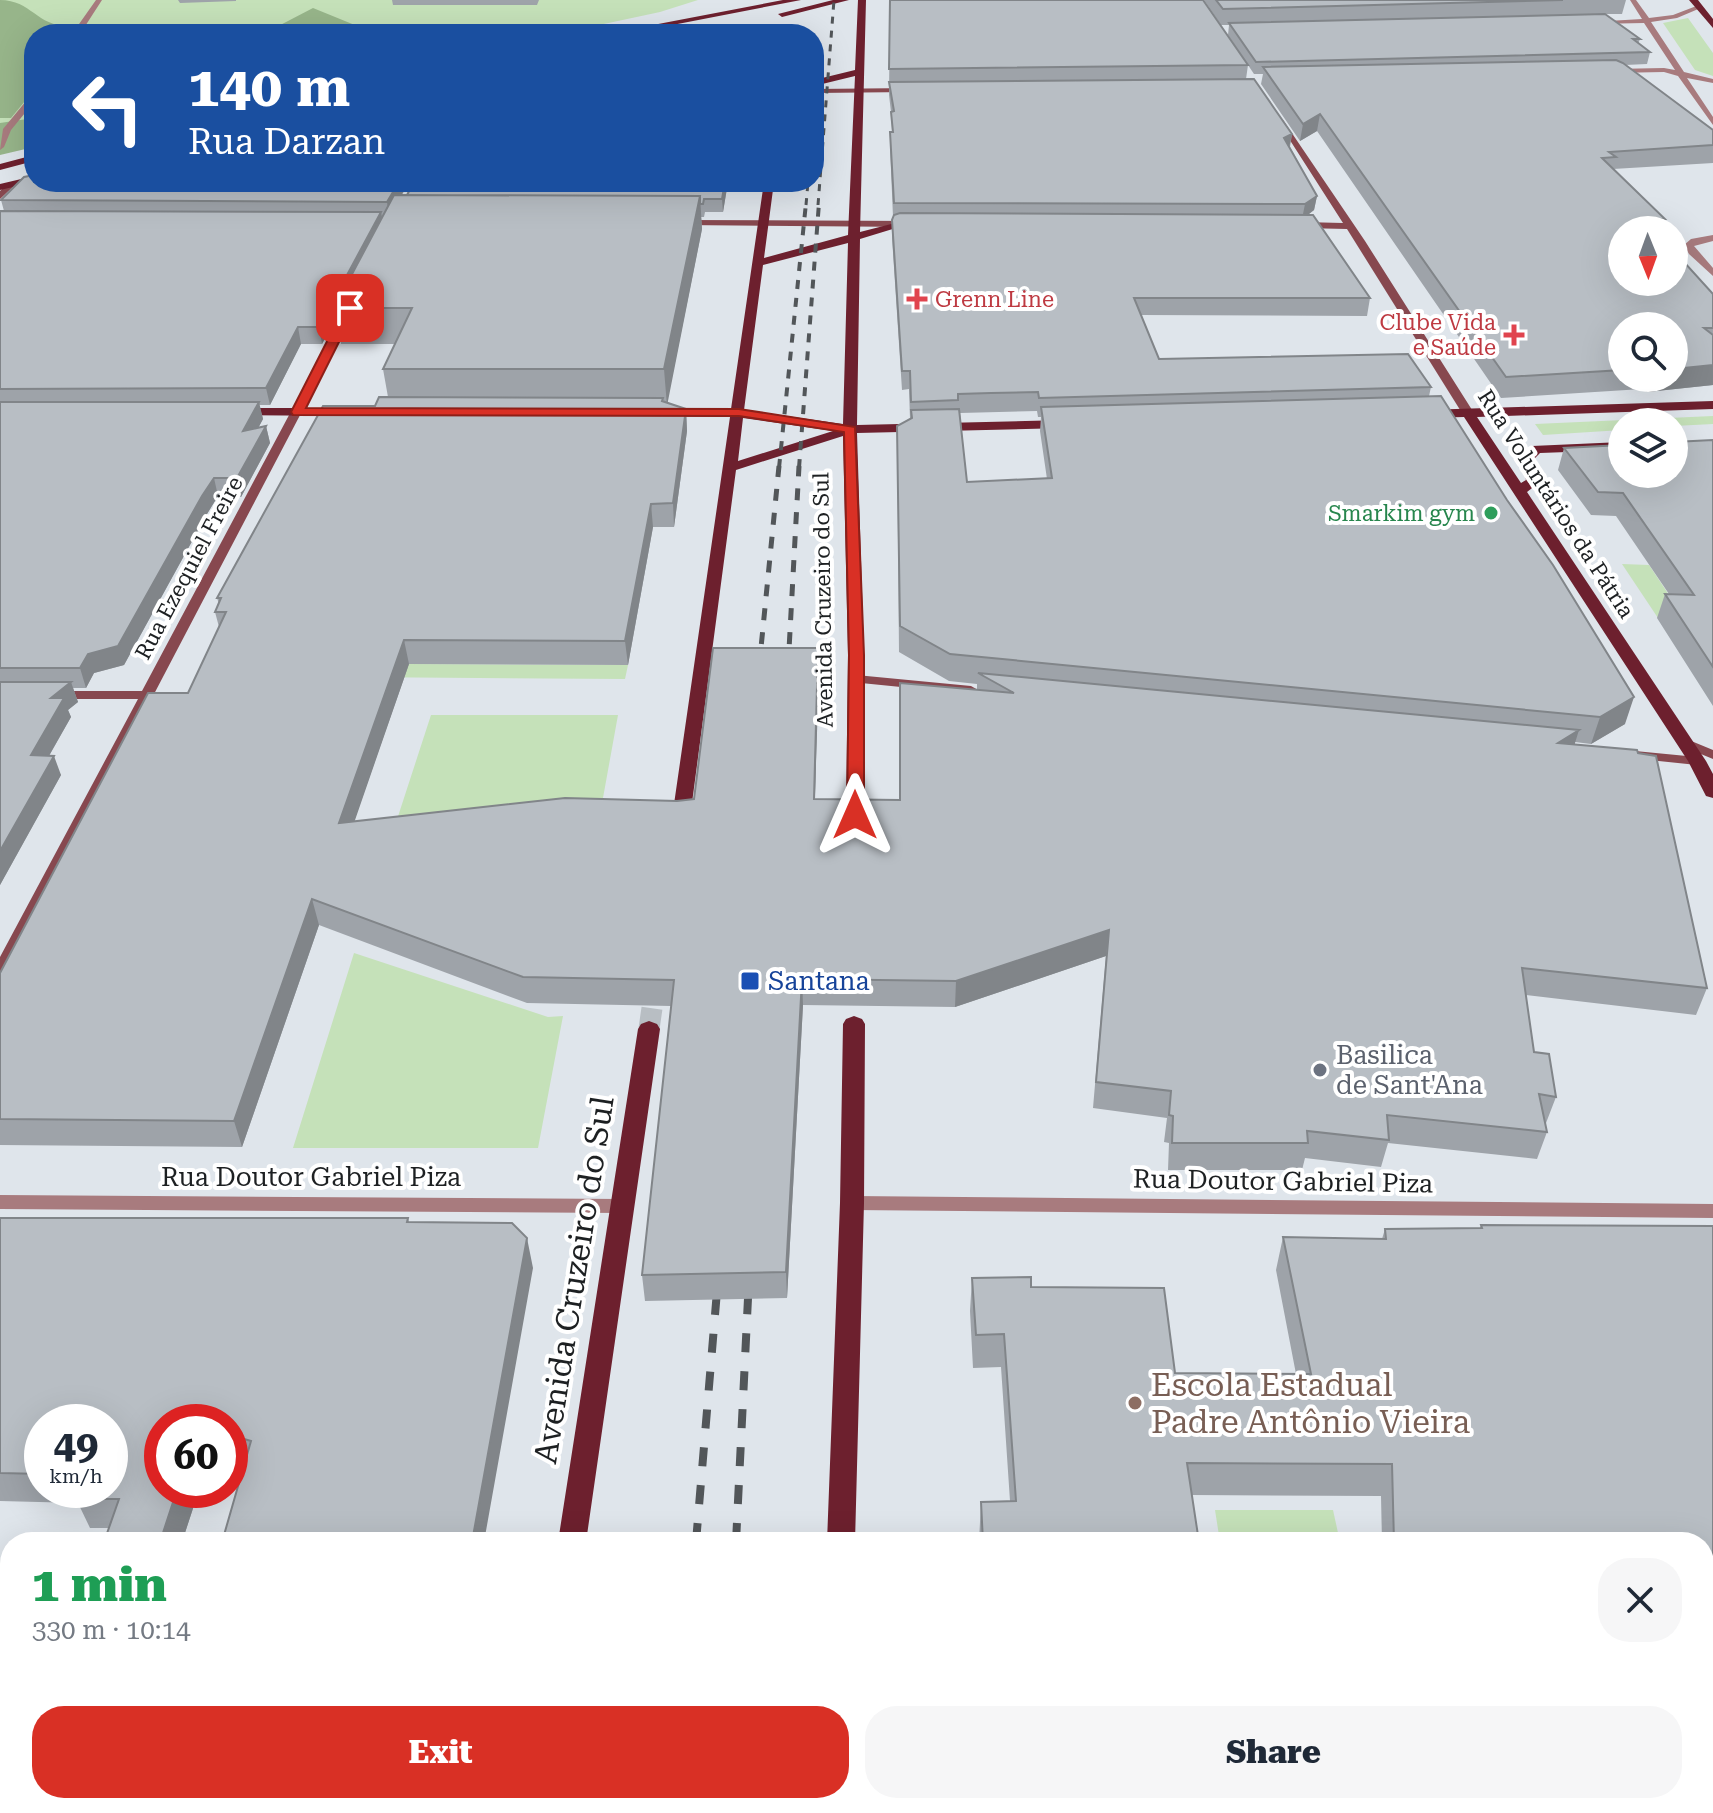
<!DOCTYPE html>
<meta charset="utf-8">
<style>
body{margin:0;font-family:"Roboto Serif",serif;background:#f6f6f7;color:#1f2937;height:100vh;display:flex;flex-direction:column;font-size:30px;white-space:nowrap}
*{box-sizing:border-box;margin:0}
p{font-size:26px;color:#747a83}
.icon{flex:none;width:44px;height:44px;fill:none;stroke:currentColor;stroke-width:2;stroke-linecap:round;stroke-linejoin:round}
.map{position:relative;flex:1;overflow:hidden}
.panel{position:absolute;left:0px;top:1532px;width:1714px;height:282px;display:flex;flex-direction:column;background:#fff;border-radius:32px 32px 0 0;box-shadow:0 8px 32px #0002}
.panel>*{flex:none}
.guide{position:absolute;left:24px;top:24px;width:800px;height:168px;border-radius:32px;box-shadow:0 8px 32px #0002;background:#1a4fa0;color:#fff;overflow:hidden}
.needle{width:52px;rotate:179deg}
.tools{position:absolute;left:1608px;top:216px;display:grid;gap:16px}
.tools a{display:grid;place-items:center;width:80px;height:80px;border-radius:50%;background:#fff;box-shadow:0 8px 32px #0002;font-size:40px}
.speed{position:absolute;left:24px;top:1404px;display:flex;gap:16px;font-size:40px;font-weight:700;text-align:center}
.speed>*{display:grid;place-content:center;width:104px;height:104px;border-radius:50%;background:#fff;box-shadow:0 8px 32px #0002;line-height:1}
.speed small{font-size:20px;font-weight:400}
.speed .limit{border:12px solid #d22;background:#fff;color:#111}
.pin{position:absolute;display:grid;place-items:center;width:68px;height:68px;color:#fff;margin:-34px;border-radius:16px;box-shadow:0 4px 12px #0006}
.me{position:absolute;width:88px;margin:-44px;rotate:0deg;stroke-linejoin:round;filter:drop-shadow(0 0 6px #0008)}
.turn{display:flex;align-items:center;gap:28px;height:168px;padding:0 32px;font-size:36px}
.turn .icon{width:104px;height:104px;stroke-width:2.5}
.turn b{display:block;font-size:56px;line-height:68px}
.round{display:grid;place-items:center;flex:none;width:84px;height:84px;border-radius:32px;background:#f6f6f7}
.summary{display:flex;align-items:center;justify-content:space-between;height:136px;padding:0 32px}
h1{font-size:48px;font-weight:800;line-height:60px;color:#1e9e55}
.cta{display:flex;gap:16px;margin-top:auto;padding:16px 32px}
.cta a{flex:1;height:92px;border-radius:32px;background:#d93025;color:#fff;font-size:32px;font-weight:800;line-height:92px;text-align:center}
.cta a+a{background:#f6f6f7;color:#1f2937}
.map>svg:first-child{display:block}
.green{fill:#c5e1b9}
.forest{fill:#97b58a}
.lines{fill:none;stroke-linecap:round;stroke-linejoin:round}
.primary-tunnel{stroke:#b8bec3;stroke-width:21;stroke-dasharray:21 11;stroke-linecap:butt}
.street{fill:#a87b7e;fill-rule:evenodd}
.secondary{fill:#87484f;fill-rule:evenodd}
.primary{fill:#6d202e;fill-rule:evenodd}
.rail-far3{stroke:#525659;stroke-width:3;stroke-dasharray:7 7;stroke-linecap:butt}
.rail-far2{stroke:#525659;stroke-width:4;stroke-dasharray:9 9;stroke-linecap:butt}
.rail-far1{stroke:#525659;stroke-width:5;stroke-dasharray:12 12;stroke-linecap:butt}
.rail{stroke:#525659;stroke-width:8;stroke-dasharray:19 19;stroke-linecap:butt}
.wall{fill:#9ea3a9;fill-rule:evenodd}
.shaded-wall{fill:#818589}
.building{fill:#b8bec4;stroke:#818589;stroke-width:2}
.route{fill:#d93025;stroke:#8d1f18;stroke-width:2}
.health-dot{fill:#e0444e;stroke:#fff;stroke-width:3}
.leisure-dot{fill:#2e9e5b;stroke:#fff;stroke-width:3}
.transit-dot{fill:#1a4fb4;stroke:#fff;stroke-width:3}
.worship-dot{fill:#6b7280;stroke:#fff;stroke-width:3}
.education-dot{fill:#8d6e63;stroke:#fff;stroke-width:3}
.labels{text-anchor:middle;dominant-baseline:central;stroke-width:8;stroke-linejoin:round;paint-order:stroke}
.far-health-label{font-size:22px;fill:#be3a42;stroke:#fff;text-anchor:start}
.far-street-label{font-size:22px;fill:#1d2022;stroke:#fff}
.far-leisure-label{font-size:22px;fill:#27864d;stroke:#fff;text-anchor:end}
.transit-label{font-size:26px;fill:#164399;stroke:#fff;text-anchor:start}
.worship-label{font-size:26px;fill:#5b616d;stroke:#fff;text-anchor:start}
.street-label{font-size:26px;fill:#1d2022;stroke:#fff}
.near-street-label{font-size:32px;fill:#1d2022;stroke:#fff}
.near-education-label{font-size:32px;fill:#785e54;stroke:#fff;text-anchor:start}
</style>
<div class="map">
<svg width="1713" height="1813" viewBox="0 0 1713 1813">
<rect width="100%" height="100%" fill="#dfe5eb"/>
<path class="green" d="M 0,0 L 698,0 L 660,12 L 557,34 L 34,34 L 34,131 L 0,132 Z
M 1688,18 L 1713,53 L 1713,76 L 1695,70 L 1663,23 Z
M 1713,416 L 1713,424 L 1674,426 L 1674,422 L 1622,422 L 1622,430 L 1543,435 L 1535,424 Z
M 1622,564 L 1649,565 L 1685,619 L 1658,618 Z
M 220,663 L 628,665 L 625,679 L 215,676 Z
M 431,715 L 618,715 L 599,820 L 390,841 Z
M 354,953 L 548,1017 L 563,1016 L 538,1148 L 293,1148 Z
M 1215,1510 L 1333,1510 L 1340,1542 L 1220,1542 Z"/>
<path class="forest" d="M 0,0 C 33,0 37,29 74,26 L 69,34 L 34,34 L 34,90 L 11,118 L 0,118 Z
M 313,8 L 367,30 L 374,34 L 263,34 Z
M 34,118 L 34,147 L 0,155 L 0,123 Z"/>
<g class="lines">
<path class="primary-tunnel" d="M 649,1029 L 656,980"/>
<path class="street" d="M 96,0 L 102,0 L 80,34 L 72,34 Z
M 1630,0 L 1636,0 L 1649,18 L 1673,15 L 1699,5 L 1703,7 L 1677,18 L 1651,22 L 1684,72 L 1713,79 L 1713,83 L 1687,78 L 1713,117 L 1713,125 L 1678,76 L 1664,72 L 1613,73 L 1609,71 L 1613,69 L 1664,68 L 1675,70 L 1644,23 L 1595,24 L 1591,22 L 1642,19 Z
M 31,95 L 34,95 L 34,102 L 11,130 L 4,147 L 0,150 L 3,129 Z
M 1713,235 L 1713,241 L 1694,246 L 1713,268 L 1713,276 L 1689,254 L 1684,245 L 1691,239 Z
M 0,1195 L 622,1199 L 629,1201 L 631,1206 L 629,1211 L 622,1213 L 0,1209 Z
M 852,1196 L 1713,1204 L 1713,1218 L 852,1210 L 845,1208 L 843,1203 L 845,1198 Z"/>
<path class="secondary" d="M 914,88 L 911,92 L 814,93 L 814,89 Z
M 1277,120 L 1283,120 L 1365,241 L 1474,413 L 1472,415 L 1462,413 L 1347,229 L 1302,228 L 1297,225 L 1302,222 L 1343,223 Z
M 9,182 L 16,184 L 0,199 L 0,191 Z
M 679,220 L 914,221 L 919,224 L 914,227 L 682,225 L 679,224 Z
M 349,309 L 354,312 L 8,973 L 0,979 L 0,957 L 138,699 L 55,699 L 48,695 L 55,691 L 142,691 L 344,312 Z
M 856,675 L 971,686 L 978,690 L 971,694 L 851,682 L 849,679 Z
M 1684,738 L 1713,750 L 1713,759 L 1679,745 L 1677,742 Z
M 1635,751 L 1697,757 L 1704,761 L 1697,765 L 1630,758 L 1628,755 L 1630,752 Z"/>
<path class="primary" d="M 783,0 L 801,0 L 626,34 L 606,34 Z
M 833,0 L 849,0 L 782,17 L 778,14 Z
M 858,0 L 866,0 L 860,232 L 903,221 L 909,224 L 860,239 L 857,425 L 1065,420 L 1072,424 L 1065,428 L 857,433 L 864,655 L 864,815 L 855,821 L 846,815 L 848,655 L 843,436 L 736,470 L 690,818 L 681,824 L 672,818 L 730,417 L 659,416 L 652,412 L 659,408 L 731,409 L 764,182 L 774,182 L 764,258 L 848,235 L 855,76 L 814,86 L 814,80 L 855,70 ZM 848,243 L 843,424 L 744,410 L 763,265 ZM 743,418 L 833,431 L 738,461 Z
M 1689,0 L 1698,0 L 1713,19 L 1713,28 Z
M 34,155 L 34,161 L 0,170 L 0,164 Z
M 34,176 L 35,182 L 0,190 L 0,184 Z
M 1713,401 L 1713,409 L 1477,417 L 1521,483 L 1526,480 L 1520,459 L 1525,450 L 1532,446 L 1622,442 L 1622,450 L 1540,453 L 1534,459 L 1541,481 L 1527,492 L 1706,761 L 1713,774 L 1713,798 L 1706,796 L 1688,761 L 1464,417 L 1425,418 L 1418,414 L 1425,410 Z
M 235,408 L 347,408 L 354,412 L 347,416 L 230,415 L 230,409 Z
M 854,1016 L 862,1019 L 865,1024 L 864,1203 L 855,1542 L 827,1542 L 840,1203 L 843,1024 L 846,1019 Z
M 649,1021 L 657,1024 L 660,1029 L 586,1542 L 558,1542 L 638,1029 L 641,1024 Z
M 522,1804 L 554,1804 L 553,1813 L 521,1813 Z
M 816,1804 L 848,1804 L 848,1813 L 816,1813 Z"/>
<path class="rail-far3" d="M 806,205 L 808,182
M 818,205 L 834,0"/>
<path class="rail-far2" d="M 779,468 L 806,203
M 799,468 L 819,203"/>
<path class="rail-far1" d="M 759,668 L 779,466
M 788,668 L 799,466"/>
<path class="rail" d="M 696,1542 L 718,1279
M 736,1542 L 749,1278
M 670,1813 L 671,1804
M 720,1813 L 721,1804"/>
</g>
<path class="wall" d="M 178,0 L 236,0 L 236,1 L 180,3 Z
M 392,0 L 539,0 L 537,5 L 393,5 Z
M 890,0 L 1248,65 L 1246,79 L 1292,134 L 1290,147 L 1317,196 L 1314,210 L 1308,215 L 1370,298 L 1367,316 L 1141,315 L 1159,359 L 1431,387 L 1429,396 L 1625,724 L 1591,744 L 1575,742 L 1575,744 L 1707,988 L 1696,1015 L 1526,995 L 1534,1052 L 1556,1097 L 1546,1123 L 1545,1123 L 1547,1132 L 1537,1159 L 1388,1143 L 1381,1167 L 1305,1158 L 1302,1170 L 1168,1170 L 1169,1143 L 1164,1142 L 1167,1118 L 1093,1108 L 1106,956 L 955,1007 L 803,1005 L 787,1298 L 645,1301 L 642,1275 L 671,1006 L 527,1003 L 319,925 L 242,1147 L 0,1145 L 0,973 L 188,693 L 219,627 L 215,612 L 219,604 L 217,598 L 375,406 L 388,397 L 383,369 L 395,344 L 341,344 L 336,318 L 322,344 L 301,344 L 270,405 L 259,405 L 263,419 L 258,428 L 266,426 L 270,443 L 241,497 L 218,496 L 207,514 L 124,665 L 94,673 L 86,688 L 73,688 L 78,702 L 68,710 L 71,717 L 49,756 L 61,775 L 0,885 L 0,211 L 4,211 L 1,200 L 34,182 L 409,182 L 402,195 L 728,182 L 723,212 L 705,212 L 704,217 L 701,217 L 702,229 L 667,402 L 686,409 L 687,431 L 674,527 L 653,527 L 628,665 L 409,664 L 354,821 L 677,801 L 694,799 L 818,648 L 815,799 L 899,800 L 977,690 L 977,684 L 949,681 L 899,652 L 897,426 L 910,419 L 909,389 L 902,390 L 892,237 L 893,217 L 890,146 L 890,132 L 892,132 L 891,112 L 889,95 ZM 1037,411 L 1038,417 L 1041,417 L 1040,431 L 1047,479 L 967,482 L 960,413 Z
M 1204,0 L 1626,0 L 1622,14 L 1605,14 L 1640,39 L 1638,44 L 1650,52 L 1647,64 L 1625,65 L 1713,130 L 1713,163 L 1613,169 L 1665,219 L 1662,230 L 1622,230 L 1713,294 L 1713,385 L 1647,392 L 1642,389 L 1501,398 L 1317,131 L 1300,141 L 1261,84 L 1263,74 L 1254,74 L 1228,35 L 1229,25 L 1221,25 ZM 1622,326 L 1674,378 L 1622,378 Z
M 1713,440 L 1713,706 L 1657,618 L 1665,594 L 1669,594 L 1616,516 L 1591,515 L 1558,470 L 1564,448 Z
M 0,1218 L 408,1218 L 409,1222 L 533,1268 L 244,1465 L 230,1460 L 230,1422 L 162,1422 L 162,1490 L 199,1490 L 182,1542 L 109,1528 L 90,1528 L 78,1503 L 0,1501 ZM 42,1422 L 110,1490 L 42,1490 Z
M 1481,1225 L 1713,1226 L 1713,1813 L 1263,1813 L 1262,1804 L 1704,1804 L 1704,1542 L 1382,1542 L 1381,1496 L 1192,1495 L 1199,1542 L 979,1542 L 981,1502 L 1010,1501 L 1001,1367 L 973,1368 L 970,1311 L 972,1278 L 1031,1277 L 1031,1287 L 1164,1288 L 1175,1373 L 1296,1374 L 1276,1270 L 1283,1237 L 1382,1239 L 1385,1229 L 1480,1228 Z
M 0,1597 L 10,1598 L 10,1734 L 3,1754 L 439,1804 L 437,1813 L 0,1813 Z
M 1084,1804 L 1128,1804 L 1129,1813 L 1085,1813 Z"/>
<path class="shaded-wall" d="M 1320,114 L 1317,131 L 1300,141 L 1303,124 Z
M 1292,134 L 1289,148 L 1284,138 Z
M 399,182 L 409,182 L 389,216 L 387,202 Z
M 725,182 L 728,182 L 723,212 L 722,199 Z
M 700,196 L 702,229 L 667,406 L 664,369 Z
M 1317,196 L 1314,210 L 1302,219 L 1305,204 Z
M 381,212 L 384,227 L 334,308 L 336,318 L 322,344 L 319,327 Z
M 298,327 L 301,344 L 270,405 L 266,388 Z
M 1713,365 L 1713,385 L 1647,392 L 1651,378 L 1674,378 L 1674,369 Z
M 259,402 L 263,419 L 247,449 L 243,431 Z
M 686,409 L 687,431 L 674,527 L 673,503 Z
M 266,426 L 270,443 L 241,497 L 237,478 Z
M 214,478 L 218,496 L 207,514 L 124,665 L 94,673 L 86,688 L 80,668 L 88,654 Z
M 651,504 L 653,527 L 628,665 L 625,641 Z
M 404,640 L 409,664 L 345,849 L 339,823 Z
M 818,648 L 819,672 L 814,824 L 814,799 Z
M 71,682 L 78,702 L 68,710 L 71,717 L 38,775 L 31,755 L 51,698 Z
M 1634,697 L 1625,724 L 1591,744 L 1600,717 Z
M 1579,730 L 1571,756 L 1558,743 Z
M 54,756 L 61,775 L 0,885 L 0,851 Z
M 312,899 L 319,925 L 242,1147 L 234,1121 Z
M 1109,930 L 1106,956 L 955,1007 L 956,981 Z
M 802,979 L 803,1005 L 787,1298 L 786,1272 Z
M 527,1238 L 533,1268 L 484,1542 L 472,1542 Z
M 177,1490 L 199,1490 L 182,1542 L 160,1542 Z
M 0,1689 L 10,1705 L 10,1734 L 0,1762 Z
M 425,1804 L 439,1804 L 437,1813 L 423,1813 Z"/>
<path class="building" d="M 890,0 L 1203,0 L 1248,65 L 889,69 Z
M 1216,0 L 1563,0 L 1223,9 Z
M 1605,14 L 1640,39 L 1633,39 L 1650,52 L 1256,62 L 1229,23 Z
M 716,25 L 726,34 L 674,34 Z
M 1616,60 L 1623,63 L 1713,130 L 1713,145 L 1609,152 L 1616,157 L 1602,158 L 1665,219 L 1642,220 L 1654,230 L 1622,230 L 1622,282 L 1674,282 L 1674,251 L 1713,294 L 1713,328 L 1704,328 L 1713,335 L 1713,365 L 1674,369 L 1674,326 L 1622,326 L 1622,370 L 1506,377 L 1320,114 L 1303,124 L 1263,67 Z
M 1254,79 L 1292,134 L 1284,138 L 1317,196 L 1305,204 L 894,203 L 890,132 L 893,132 L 891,112 L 894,111 L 889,82 Z
M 34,175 L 34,182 L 399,182 L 387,202 L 1,200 L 24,177 Z
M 414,182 L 725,182 L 722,199 L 704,199 L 703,204 L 700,204 L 700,196 L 407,195 Z
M 394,195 L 700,196 L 664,369 L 383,369 L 412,308 L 334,308 Z
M 0,211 L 381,212 L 319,327 L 298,327 L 266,388 L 0,389 Z
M 900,213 L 1313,215 L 1370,298 L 1134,298 L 1159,359 L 1408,354 L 1431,387 L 1039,398 L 1038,392 L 991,393 L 958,394 L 958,400 L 911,402 L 910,371 L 902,371 L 892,220 L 894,215 Z
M 1441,396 L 1507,500 L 1553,565 L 1634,697 L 1600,717 L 950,654 L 900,626 L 897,426 L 912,418 L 911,410 L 959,409 L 967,482 L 1052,478 L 1041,407 Z
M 379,397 L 663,398 L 662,401 L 686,409 L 673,503 L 651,504 L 625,641 L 404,640 L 339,823 L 565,798 L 677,801 L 694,799 L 713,648 L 818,648 L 814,799 L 900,800 L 900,683 L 1014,693 L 978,673 L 1579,730 L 1558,743 L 1637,750 L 1638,753 L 1656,756 L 1707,988 L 1522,968 L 1534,1052 L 1549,1054 L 1556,1097 L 1539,1094 L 1547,1132 L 1387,1115 L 1389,1140 L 1307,1131 L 1308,1143 L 1172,1143 L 1173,1116 L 1169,1115 L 1171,1091 L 1096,1082 L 1109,930 L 956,981 L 802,979 L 786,1272 L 642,1275 L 674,980 L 523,977 L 312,899 L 234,1121 L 0,1119 L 0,973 L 148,693 L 188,693 L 226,612 L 215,612 L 221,598 L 217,598 L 323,406 L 375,406 Z
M 0,402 L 259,402 L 243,431 L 266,426 L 237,478 L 214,478 L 202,496 L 118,646 L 88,654 L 80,668 L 0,668 Z
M 1713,440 L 1713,667 L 1665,594 L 1694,595 L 1623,493 L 1598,492 L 1564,448 L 1622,445 L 1622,474 L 1674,474 L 1674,442 Z
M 0,682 L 71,682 L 51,698 L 64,698 L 31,755 L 54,756 L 0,851 Z
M 0,1218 L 408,1218 L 407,1222 L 512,1223 L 527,1238 L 472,1542 L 222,1542 L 251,1441 L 230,1435 L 230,1422 L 162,1422 L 162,1490 L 177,1490 L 160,1542 L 104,1542 L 119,1499 L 76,1499 L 79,1490 L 110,1490 L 110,1422 L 42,1422 L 42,1474 L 0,1473 Z
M 1481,1225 L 1713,1226 L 1713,1813 L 1278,1813 L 1276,1804 L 1704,1804 L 1704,1542 L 1394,1542 L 1392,1464 L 1187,1463 L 1199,1542 L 983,1542 L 981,1502 L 1016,1501 L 1004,1334 L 976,1335 L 972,1278 L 1031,1277 L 1031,1287 L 1164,1288 L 1175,1373 L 1311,1374 L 1283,1237 L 1386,1239 L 1385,1229 L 1482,1228 Z
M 0,1597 L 10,1598 L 10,1689 L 0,1688 Z
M 0,1754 L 10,1754 L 10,1804 L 425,1804 L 423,1813 L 0,1813 Z
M 1092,1804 L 1128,1804 L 1129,1813 L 1093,1813 Z"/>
<path class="route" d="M 350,305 L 356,308 L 306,408 L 739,409 L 855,427 L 864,655 L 864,815 L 861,818 L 855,820 L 847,815 L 849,655 L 844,432 L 739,416 L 293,415 L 291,412 L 344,308 Z"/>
<g class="health-dot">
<path d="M913 287h8v8h8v8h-8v8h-8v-8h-8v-8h8z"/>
<path d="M1510 323h8v8h8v8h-8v8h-8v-8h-8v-8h8z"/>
</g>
<circle class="leisure-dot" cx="1491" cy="513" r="8"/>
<rect class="transit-dot" x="740" y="971" width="20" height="20" rx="4"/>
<circle class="worship-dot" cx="1320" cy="1070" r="8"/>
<circle class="education-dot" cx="1135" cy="1403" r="8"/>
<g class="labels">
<g class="far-health-label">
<text x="935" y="299">Grenn Line</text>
<text x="1496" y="322" text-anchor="end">Clube Vida<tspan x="1496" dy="25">e Saúde</tspan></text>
</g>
<g class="far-street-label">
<text transform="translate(1556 504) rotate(57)">Rua Voluntários da Pátria</text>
<text transform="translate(189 568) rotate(-62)">Rua Ezequiel Freire</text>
<text transform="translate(823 600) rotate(-91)">Avenida Cruzeiro do Sul</text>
</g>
<g class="far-leisure-label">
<text x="1475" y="513">Smarkim gym</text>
</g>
<g class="transit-label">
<text x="768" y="981">Santana</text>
</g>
<g class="worship-label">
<text x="1336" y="1055">Basilica<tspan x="1336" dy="30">de Sant'Ana</tspan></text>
</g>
<g class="street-label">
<text x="311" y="1177">Rua Doutor Gabriel Piza</text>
<text transform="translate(1283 1181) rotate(1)">Rua Doutor Gabriel Piza</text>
</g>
<g class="near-street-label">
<text transform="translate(574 1280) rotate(-81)">Avenida Cruzeiro do Sul</text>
</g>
<g class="near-education-label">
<text x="1151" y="1385">Escola Estadual<tspan x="1151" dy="37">Padre Antônio Vieira</tspan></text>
</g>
</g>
</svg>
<div class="tools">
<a><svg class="needle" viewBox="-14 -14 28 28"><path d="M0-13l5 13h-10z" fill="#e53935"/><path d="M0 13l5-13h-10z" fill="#747a83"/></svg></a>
<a><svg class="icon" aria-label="search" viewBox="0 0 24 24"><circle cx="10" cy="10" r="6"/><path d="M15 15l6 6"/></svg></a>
<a><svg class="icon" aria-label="layers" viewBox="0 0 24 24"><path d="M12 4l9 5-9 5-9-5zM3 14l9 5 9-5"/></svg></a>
</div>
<div class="speed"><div>49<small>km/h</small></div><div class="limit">60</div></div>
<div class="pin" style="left:350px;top:308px;background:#d93025"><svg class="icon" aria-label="arrive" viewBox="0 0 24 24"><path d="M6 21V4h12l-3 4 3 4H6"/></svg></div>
<svg class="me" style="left:855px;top:815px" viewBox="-20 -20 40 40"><path d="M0-17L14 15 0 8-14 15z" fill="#d93025" stroke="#fff" stroke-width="4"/></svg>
<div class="guide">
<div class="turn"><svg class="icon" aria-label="left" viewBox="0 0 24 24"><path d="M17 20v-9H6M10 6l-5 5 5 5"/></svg><div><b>140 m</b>Rua Darzan</div></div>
</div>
<section class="panel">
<div class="summary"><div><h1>1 min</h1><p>330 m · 10:14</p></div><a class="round"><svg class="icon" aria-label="close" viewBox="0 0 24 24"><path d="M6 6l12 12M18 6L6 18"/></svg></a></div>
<div class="cta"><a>Exit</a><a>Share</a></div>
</section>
</div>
